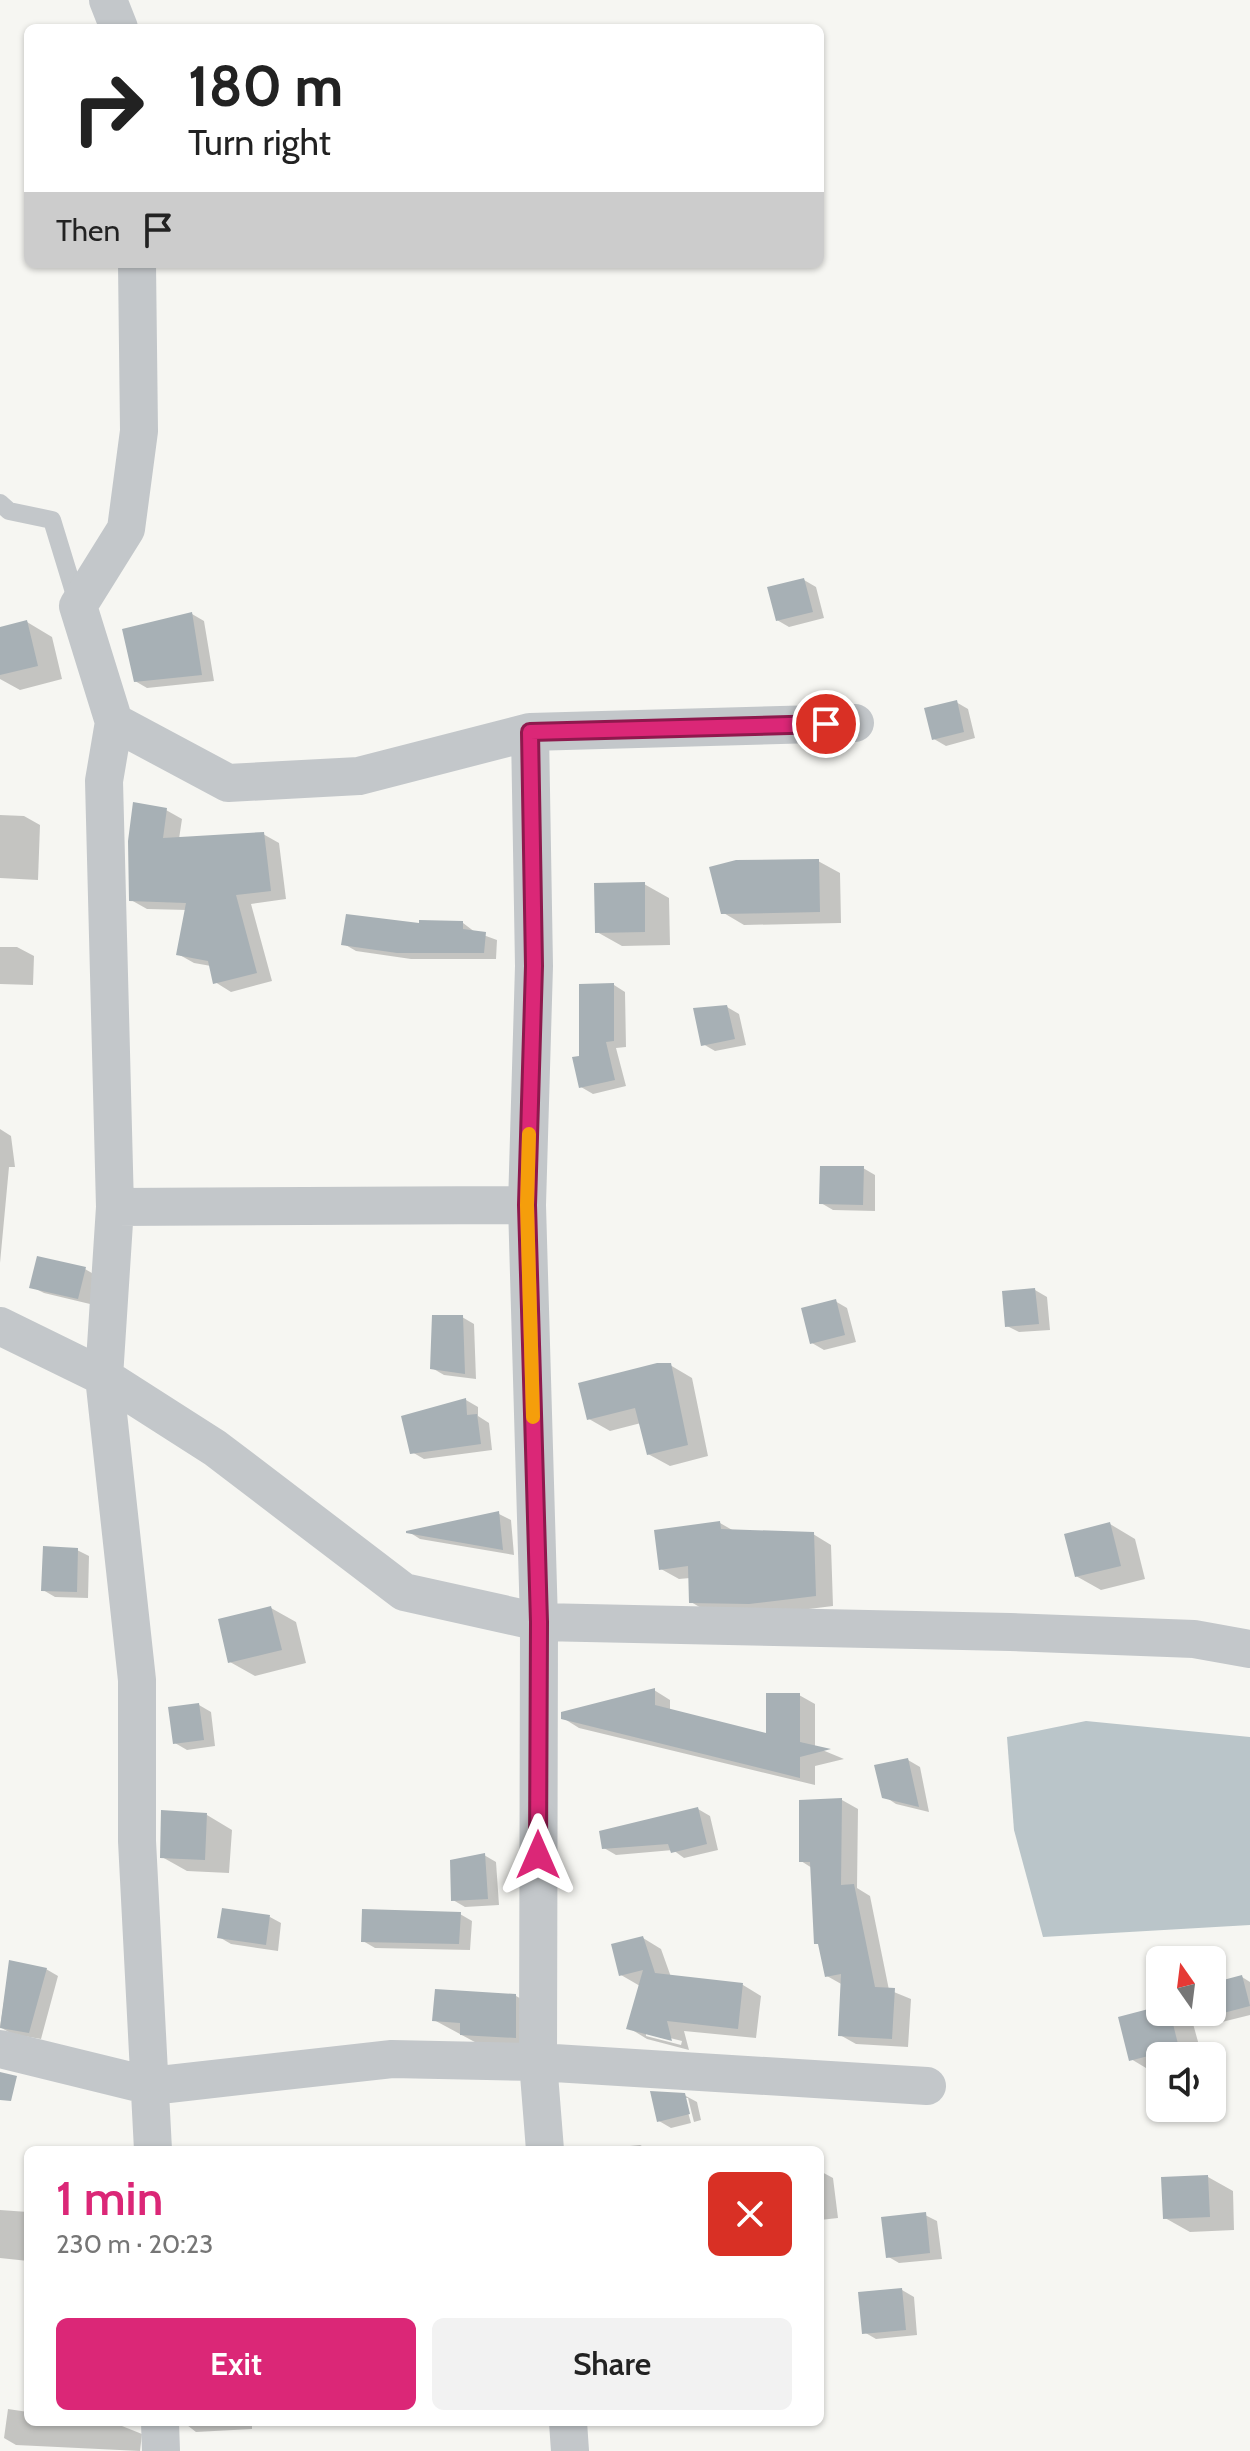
<!DOCTYPE html>
<meta charset="utf-8">
<style>
body{margin:0;font-family:Cabin,sans-serif;background:#f2f2f2;color:#222;height:100vh;display:flex;flex-direction:column;font-size:30px;white-space:nowrap}
*{box-sizing:border-box;margin:0}
p{font-size:26px;color:#767676}
.icon{flex:none;width:44px;height:44px;fill:none;stroke:currentColor;stroke-width:2;stroke-linecap:round;stroke-linejoin:round}
.map{position:relative;flex:1;overflow:hidden}
.panel{position:absolute;left:24px;top:2146px;width:800px;height:280px;display:flex;flex-direction:column;background:#fff;border-radius:12px;box-shadow:0 2px 6px #0004}
.panel>*{flex:none}
.guide{position:absolute;left:24px;top:24px;width:800px;height:244px;border-radius:12px;box-shadow:0 2px 6px #0004;background:#fff;color:#222;overflow:hidden}
.needle{width:52px;rotate:346deg}
.buttons{position:absolute;left:1146px;top:1946px;display:grid;gap:16px}
.buttons a{display:grid;place-items:center;width:80px;height:80px;border-radius:12px;background:#fff;box-shadow:0 2px 6px #0004;font-size:40px}
.pin{position:absolute;display:grid;place-items:center;width:68px;height:68px;color:#fff;margin:-34px;border:4px solid #fff;border-radius:50%;box-shadow:0 2px 8px #0007}
.me{position:absolute;width:88px;margin:-44px;rotate:0deg;stroke-linejoin:round;filter:drop-shadow(0 0 6px #0008)}
.turn{display:flex;align-items:center;gap:28px;height:168px;padding:0 32px;font-size:36px}
.turn .icon{width:104px;height:104px;stroke-width:2.5}
.turn b{display:block;font-size:56px;line-height:68px}
.then{display:flex;align-items:center;height:76px;padding:0 32px;background:#0003;gap:16px;font-size:30px}
.round{display:grid;place-items:center;flex:none;width:84px;height:84px;border-radius:12px;background:#f2f2f2}
.head{display:flex;align-items:center;justify-content:space-between;height:136px;padding:0 32px}
h1{font-size:48px;font-weight:600;line-height:60px;color:#db2777}
.cta{display:flex;gap:16px;margin-top:auto;padding:16px 32px}
.cta a{flex:1;height:92px;border-radius:12px;background:#db2777;color:#fff;font-size:32px;font-weight:600;line-height:92px;text-align:center}
.cta a+a{background:#f2f2f2;color:#222}
.map>svg:first-child{display:block}
.water{fill:#bac5c9}
.shadow{fill:#0003;fill-rule:evenodd}
.building{fill:#a7b0b5}
.lines{fill:none;stroke-linecap:round;stroke-linejoin:round}
.lane{stroke:#c3c7ca;stroke-width:18}
.street{stroke:#c3c7ca;stroke-width:38}
.route-casing{stroke:#8e194d;stroke-width:20}
.route{stroke:#db2777;stroke-width:14}
.slow{stroke:#f59e0b;stroke-width:14}
</style>
<div class="map">
<svg width="1250" height="2451" viewBox="0 0 1250 2451">
<rect width="100%" height="100%" fill="#f6f6f2"/>
<path class="water" d="M 1086,1721 L 1250,1737 L 1250,1925 L 1043,1937 L 1014,1830 L 1007,1737 Z"/>
<path class="shadow" d="M 804,580 L 816,587 L 824,618 L 789,627 L 777,620 Z
M 192,614 L 204,621 L 214,681 L 147,688 L 135,681 Z
M 27,622 L 52,637 L 62,679 L 20,690 L 0,679 L 0,629 Z
M 956,702 L 968,709 L 975,738 L 946,746 L 934,739 Z
M 166,810 L 182,819 L 179,839 L 263,834 L 279,843 L 286,899 L 251,904 L 272,981 L 231,992 L 215,982 L 211,966 L 194,963 L 178,954 L 187,910 L 147,909 L 131,900 Z
M 0,815 L 24,816 L 40,825 L 38,880 L 0,878 Z
M 818,861 L 840,873 L 841,923 L 744,925 L 722,912 Z
M 644,884 L 669,898 L 670,945 L 622,946 L 597,932 Z
M 463,923 L 475,932 L 497,940 L 496,959 L 411,959 L 356,951 L 344,944 L 421,926 Z
M 0,947 L 17,947 L 34,956 L 33,985 L 0,984 Z
M 614,985 L 625,992 L 626,1047 L 616,1048 L 626,1086 L 593,1094 L 581,1087 L 581,1058 Z
M 727,1007 L 739,1014 L 746,1045 L 715,1051 L 703,1044 Z
M 0,1129 L 11,1136 L 15,1167 L 9,1167 L 0,1263 Z
M 863,1168 L 875,1175 L 875,1211 L 833,1210 L 821,1203 Z
M 85,1269 L 97,1276 L 90,1304 L 44,1293 L 32,1287 Z
M 1035,1290 L 1047,1297 L 1050,1330 L 1019,1332 L 1007,1326 Z
M 835,1301 L 847,1308 L 856,1342 L 824,1350 L 812,1343 Z
M 462,1317 L 474,1324 L 476,1379 L 444,1375 L 432,1368 Z
M 670,1365 L 692,1378 L 708,1456 L 670,1466 L 648,1454 L 641,1423 L 610,1431 L 589,1419 Z
M 466,1400 L 478,1407 L 478,1416 L 489,1423 L 492,1450 L 424,1459 L 412,1452 Z
M 499,1514 L 511,1520 L 514,1555 L 420,1539 L 409,1532 Z
M 720,1523 L 734,1531 L 813,1534 L 831,1545 L 833,1606 L 768,1614 L 708,1612 L 691,1602 L 690,1578 L 679,1579 L 661,1569 Z
M 1110,1524 L 1135,1539 L 1145,1579 L 1101,1590 L 1076,1576 Z
M 77,1550 L 89,1556 L 88,1598 L 55,1597 L 43,1590 Z
M 271,1608 L 296,1622 L 306,1663 L 255,1676 L 230,1662 Z
M 654,1690 L 670,1700 L 670,1711 L 768,1736 L 799,1695 L 815,1704 L 815,1747 L 844,1759 L 815,1766 L 815,1785 L 579,1728 L 563,1718 Z
M 199,1705 L 211,1712 L 215,1746 L 187,1750 L 175,1743 Z
M 908,1760 L 920,1767 L 929,1812 L 896,1804 L 884,1796 Z
M 842,1800 L 858,1809 L 857,1888 L 870,1896 L 889,1990 L 911,1999 L 908,2047 L 856,2044 L 840,2035 L 843,1985 L 827,1976 L 812,1868 L 801,1861 Z
M 698,1809 L 710,1816 L 718,1850 L 684,1858 L 673,1850 L 616,1855 L 604,1848 Z
M 207,1815 L 232,1830 L 229,1873 L 187,1871 L 162,1857 Z
M 484,1855 L 496,1862 L 499,1905 L 465,1907 L 453,1900 Z
M 460,1914 L 472,1921 L 470,1950 L 375,1948 L 363,1941 Z
M 270,1917 L 281,1923 L 278,1951 L 231,1944 L 219,1937 Z
M 643,1938 L 661,1949 L 671,1977 L 743,1985 L 761,1996 L 756,2038 L 684,2031 L 689,2050 L 647,2039 L 629,2028 L 640,1986 L 621,1975 ZM 646,2032 L 682,2041 L 681,2045 L 646,2036 Z
M 10,1963 L 46,1969 L 58,1976 L 41,2039 L 12,2034 L 0,2027 Z
M 1242,1977 L 1250,1982 L 1250,2015 L 1222,2022 L 1210,2015 L 1212,1985 Z
M 516,1996 L 538,2008 L 538,2049 L 484,2047 L 434,2020 Z
M 1160,2008 L 1160,2012 L 1178,2012 L 1192,2020 L 1202,2056 L 1160,2056 L 1160,2073 L 1156,2074 L 1131,2059 Z
M 684,2095 L 697,2102 L 701,2120 L 694,2122 L 688,2098 L 684,2098 L 691,2123 L 671,2128 L 659,2121 Z
M 640,2145 L 650,2150 L 588,2150 Z
M 820,2171 L 833,2178 L 838,2218 L 820,2220 Z
M 1208,2177 L 1233,2191 L 1234,2230 L 1190,2232 L 1165,2218 Z
M 0,2210 L 28,2212 L 28,2261 L 0,2258 Z
M 925,2215 L 937,2221 L 942,2259 L 899,2263 L 887,2256 Z
M 902,2290 L 914,2297 L 917,2335 L 876,2339 L 864,2332 Z
M 8,2409 L 28,2412 L 28,2422 L 122,2422 L 122,2426 L 142,2434 L 140,2451 L 16,2445 L 4,2438 Z
M 183,2422 L 252,2422 L 252,2429 L 196,2432 Z"/>
<path class="building" d="M 804,578 L 813,612 L 776,621 L 767,587 Z
M 192,612 L 202,675 L 134,682 L 122,629 Z
M 27,620 L 38,666 L 0,675 L 0,627 Z
M 957,700 L 964,732 L 932,740 L 924,708 Z
M 133,802 L 167,808 L 163,838 L 264,832 L 271,891 L 236,895 L 257,973 L 213,984 L 208,961 L 176,955 L 186,903 L 129,901 L 128,841 Z
M 819,859 L 820,912 L 721,914 L 709,867 L 736,860 Z
M 645,882 L 645,932 L 595,933 L 594,883 Z
M 346,914 L 419,923 L 419,920 L 463,921 L 463,929 L 486,932 L 484,953 L 397,953 L 341,945 Z
M 614,983 L 614,1041 L 606,1042 L 615,1080 L 579,1088 L 572,1057 L 579,1056 L 579,984 Z
M 727,1005 L 735,1039 L 701,1046 L 693,1008 Z
M 820,1166 L 864,1166 L 863,1205 L 819,1204 Z
M 37,1256 L 86,1267 L 78,1299 L 29,1288 Z
M 1035,1288 L 1039,1324 L 1005,1327 L 1002,1291 Z
M 836,1299 L 845,1335 L 810,1344 L 801,1308 Z
M 432,1315 L 463,1315 L 465,1374 L 430,1369 Z
M 657,1363 L 671,1363 L 688,1445 L 647,1455 L 635,1408 L 587,1420 L 578,1383 Z
M 466,1398 L 467,1415 L 477,1414 L 481,1444 L 410,1454 L 401,1416 Z
M 499,1511 L 503,1550 L 406,1533 L 406,1531 Z
M 720,1521 L 721,1529 L 814,1532 L 816,1596 L 749,1604 L 689,1603 L 688,1566 L 659,1570 L 654,1530 Z
M 1110,1522 L 1121,1566 L 1075,1577 L 1064,1534 Z
M 43,1546 L 78,1548 L 77,1592 L 41,1591 Z
M 271,1606 L 282,1650 L 228,1663 L 218,1619 Z
M 655,1688 L 655,1705 L 766,1733 L 766,1693 L 800,1693 L 800,1742 L 831,1749 L 800,1757 L 800,1778 L 561,1719 L 561,1712 Z
M 199,1703 L 204,1740 L 173,1744 L 168,1707 Z
M 908,1758 L 919,1807 L 882,1798 L 874,1765 Z
M 842,1798 L 841,1885 L 854,1884 L 875,1987 L 895,1988 L 892,2039 L 838,2036 L 841,1974 L 825,1977 L 818,1944 L 814,1944 L 810,1862 L 799,1862 L 799,1800 Z
M 698,1807 L 707,1844 L 671,1853 L 668,1844 L 602,1849 L 599,1831 Z
M 161,1810 L 207,1813 L 205,1860 L 160,1858 Z
M 485,1853 L 488,1899 L 451,1901 L 450,1860 Z
M 222,1908 L 270,1915 L 266,1945 L 217,1938 Z
M 362,1909 L 461,1912 L 459,1944 L 361,1942 Z
M 643,1936 L 655,1973 L 743,1983 L 738,2029 L 667,2021 L 672,2041 L 626,2029 L 643,1970 L 619,1976 L 611,1944 Z
M 9,1960 L 47,1968 L 29,2033 L 0,2028 Z
M 1242,1975 L 1250,2006 L 1212,2016 L 1212,1983 Z
M 435,1989 L 516,1994 L 516,2038 L 460,2035 L 460,2023 L 432,2021 Z
M 1160,2006 L 1160,2012 L 1170,2012 L 1179,2048 L 1129,2061 L 1118,2017 Z
M 0,2072 L 17,2076 L 11,2101 L 0,2100 Z
M 650,2091 L 685,2093 L 690,2114 L 657,2122 Z
M 1208,2175 L 1210,2217 L 1163,2219 L 1161,2177 Z
M 926,2212 L 930,2253 L 886,2258 L 881,2217 Z
M 902,2288 L 906,2330 L 862,2334 L 858,2292 Z"/>
<g class="lines">
<path class="lane" d="M 0,503 L 9,511 L 52,520 L 78,605"/>
<path class="street" d="M 108,0 L 119,28
M 137,264 L 139,431 L 126,529 L 78,606 L 114,722 L 104,781 L 115,1207 L 104,1377 L 137,1680 L 137,1841 L 153,2150
M 114,722 L 228,783 L 359,776 L 530,732 L 855,723
M 530,732 L 534,966 L 527,1205 L 539,1622 L 538,2062 L 545,2150
M 115,1207 L 527,1205
M 0,1326 L 104,1377 L 215,1448 L 404,1592 L 539,1622 L 1010,1632 L 1194,1639 L 1250,1649
M 0,2049 L 151,2086 L 392,2059 L 538,2062 L 927,2086
M 160,2422 L 161,2451
M 568,2422 L 570,2451"/>
</g>
<g class="lines">
<g class="route-casing">
<path id="route" d="M 538,1855 L 539,1622 L 527,1205 L 534,966 L 530,732 L 826,724"/>
</g>
<use href="#route" class="route"/>
<path class="slow" d="M 529,1134 L 527,1205 L 533,1417"/>
</g>
</svg>
<div class="buttons">
<a><svg class="needle" viewBox="-14 -14 28 28"><path d="M0-13l5 13h-10z" fill="#e53935"/><path d="M0 13l5-13h-10z" fill="#767676"/></svg></a>
<a><svg class="icon" aria-label="sound" viewBox="0 0 24 24"><path d="M4 9h4l5-4v14l-5-4H4zM17 9q2 3 0 6"/></svg></a>
</div>
<div class="pin" style="left:826px;top:724px;background:#d93025"><svg class="icon" aria-label="arrive" viewBox="0 0 24 24"><path d="M6 21V4h12l-3 4 3 4H6"/></svg></div>
<svg class="me" style="left:538px;top:1855px" viewBox="-20 -20 40 40"><path d="M0-17L14 15 0 8-14 15z" fill="#db2777" stroke="#fff" stroke-width="4"/></svg>
<div class="guide">
<div class="turn"><svg class="icon" aria-label="right" viewBox="0 0 24 24"><path d="M7 20v-9h11M14 6l5 5-5 5"/></svg><div><b>180 m</b>Turn right</div></div>
<div class="then">Then<svg class="icon" aria-label="arrive" viewBox="0 0 24 24"><path d="M6 21V4h12l-3 4 3 4H6"/></svg></div>
</div>
<section class="panel">
<div class="head"><div><h1>1 min</h1><p>230 m · 20:23</p></div><a class="round" style="background:#d93025;color:#fff"><svg class="icon" aria-label="close" viewBox="0 0 24 24"><path d="M6 6l12 12M18 6L6 18"/></svg></a></div>
<div class="cta"><a>Exit</a><a>Share</a></div>
</section>
</div>
